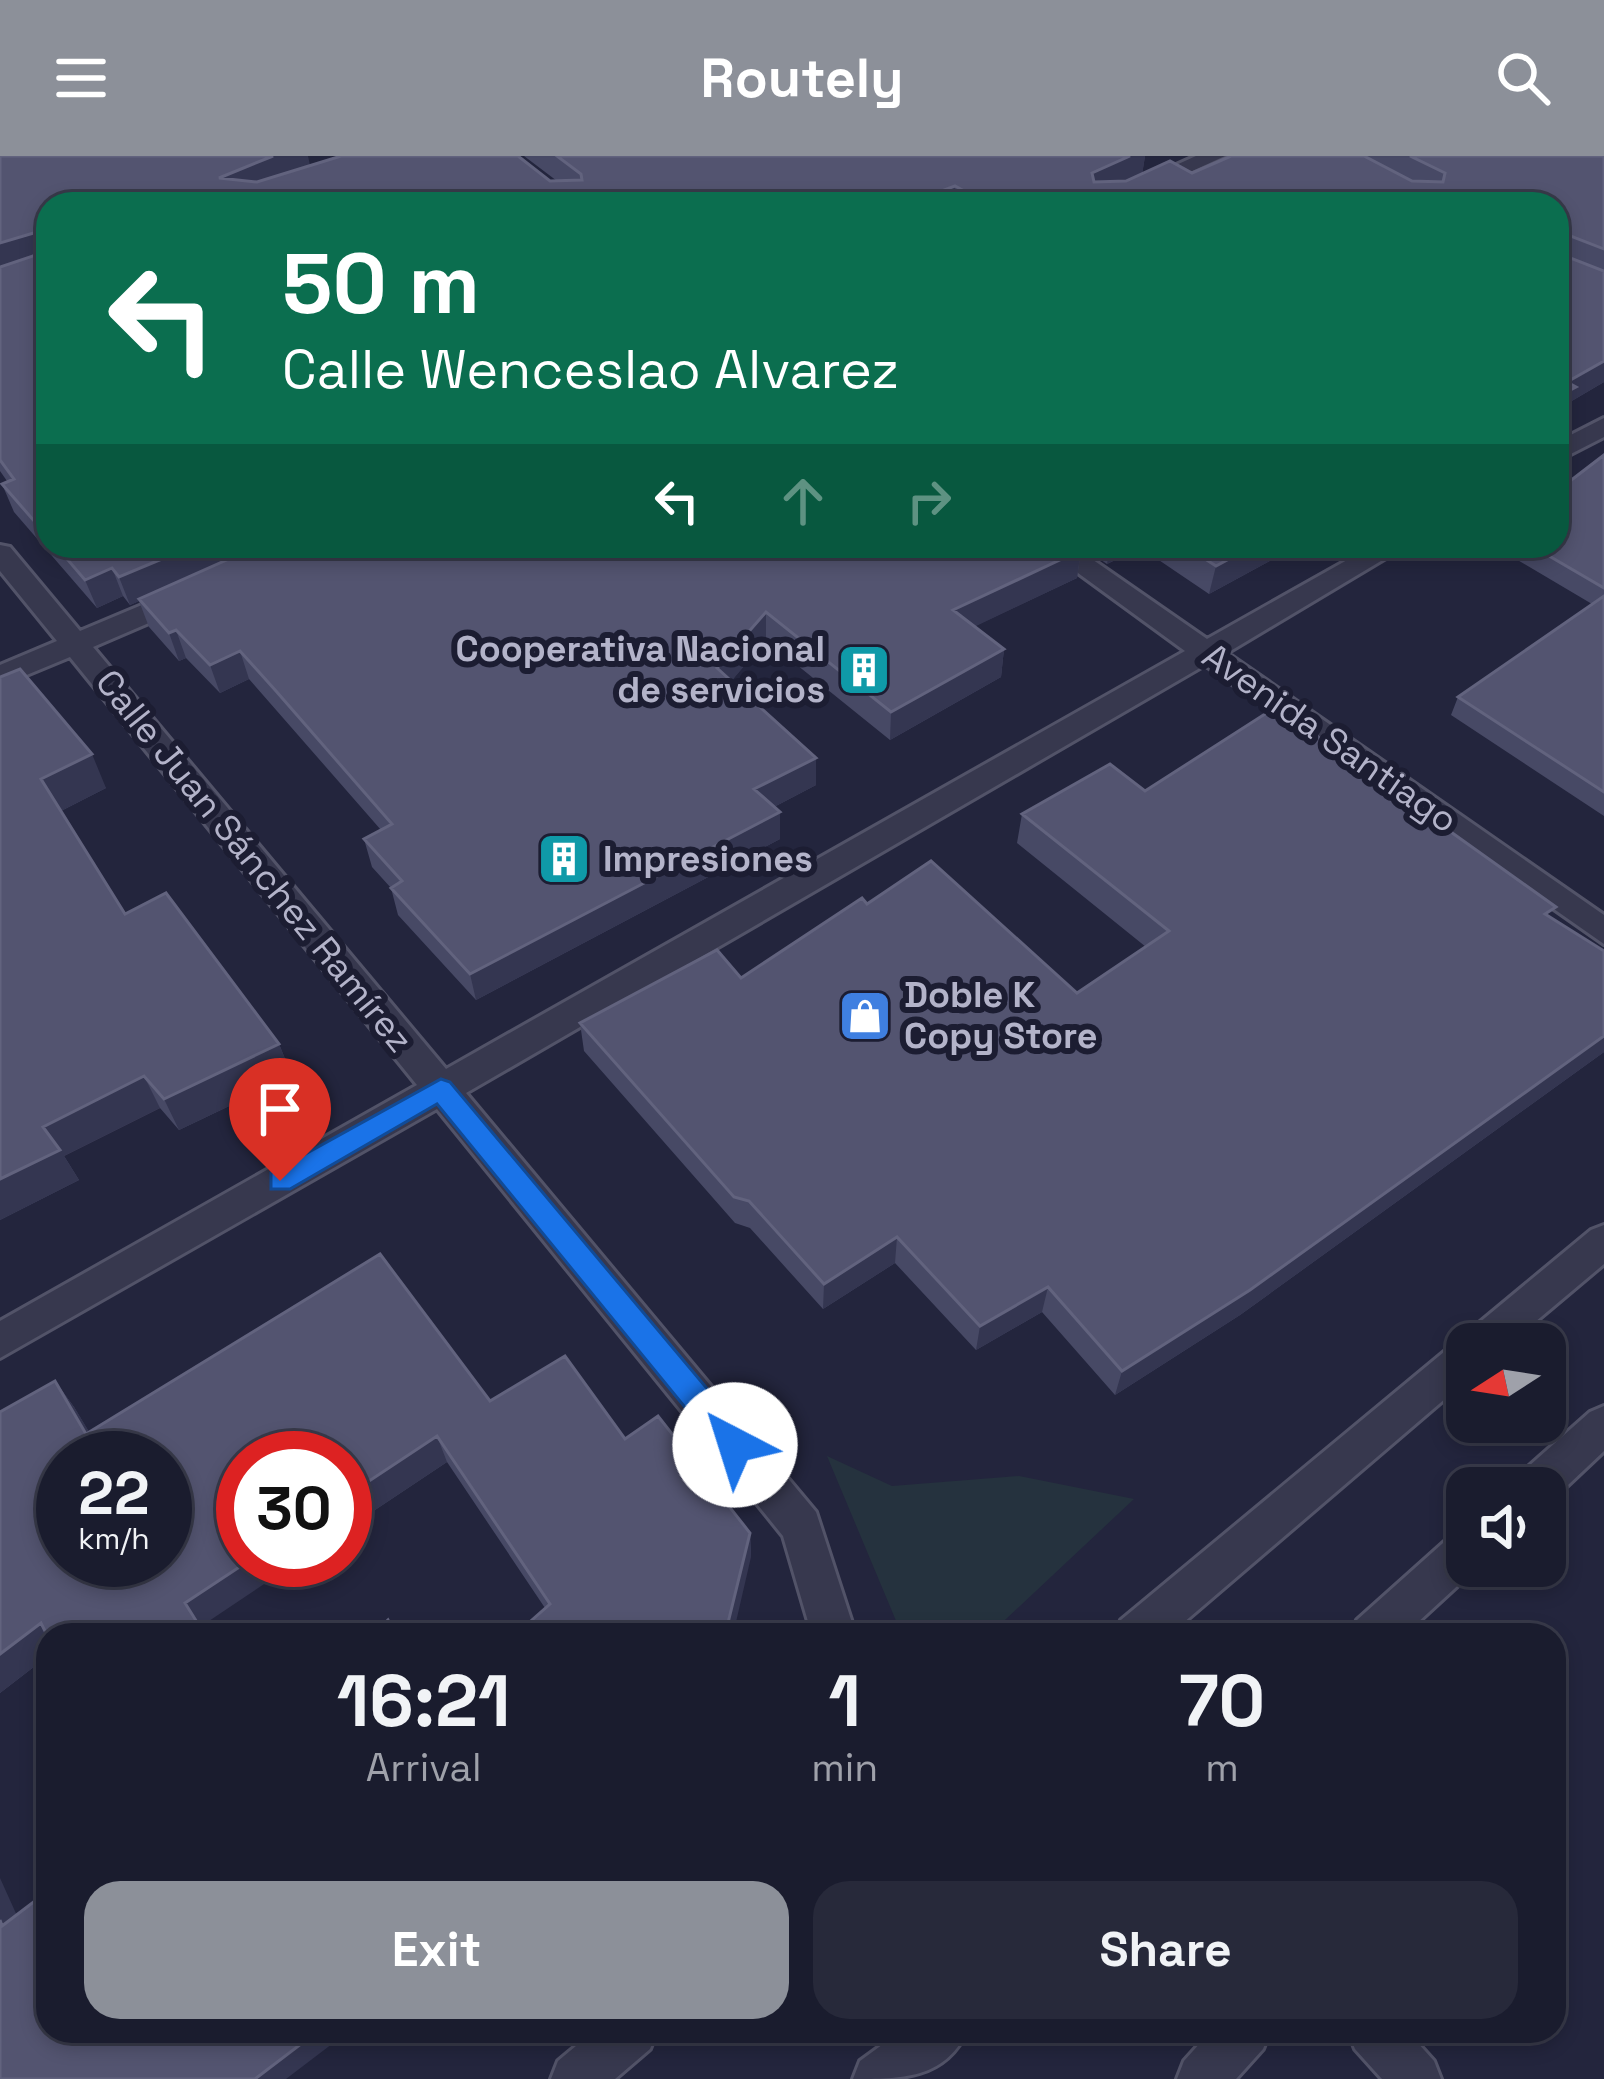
<!DOCTYPE html>
<meta charset="utf-8">
<style>
body{margin:0;font-family:"Space Grotesk",sans-serif;background:#27293a;color:#f1f3f6;height:100vh;display:flex;flex-direction:column;font-size:45px;white-space:nowrap}
*{box-sizing:border-box;margin:0}
p{font-size:39px;color:#9fa1aa}
.icon{flex:none;width:66px;height:66px;fill:none;stroke:currentColor;stroke-width:2;stroke-linecap:round;stroke-linejoin:round}
.map{position:relative;flex:1;overflow:hidden}
.panel{position:absolute;left:36px;top:1467px;width:1530px;height:420px;display:flex;flex-direction:column;background:#1a1c2e;border-radius:36px;box-shadow:0 6px 18px #0003,0 0 0 3px #383a4a}
.panel>*{flex:none}
.guide{position:absolute;left:36px;top:36px;width:1533px;height:366px;border-radius:36px;box-shadow:0 6px 18px #0003,0 0 0 3px #383a4a;background:#0b6e4f;color:#fff;overflow:hidden}
.needle{width:78px;rotate:258deg}
.tools{position:absolute;left:1446px;top:1167px;display:grid;gap:24px}
.tools a{display:grid;place-items:center;width:120px;height:120px;border-radius:24px;background:#1a1c2e;box-shadow:0 6px 18px #0003,0 0 0 3px #383a4a;font-size:60px}
.speed{position:absolute;left:36px;top:1275px;display:flex;gap:24px;font-size:60px;font-weight:700;text-align:center}
.speed>*{display:grid;place-content:center;width:156px;height:156px;border-radius:50%;background:#1a1c2e;box-shadow:0 6px 18px #0003,0 0 0 3px #383a4a;line-height:1}
.speed small{font-size:30px;font-weight:400}
.speed .limit{border:18px solid #d22;background:#fff;color:#111}
.pin{position:absolute;display:grid;place-items:center;width:102px;height:102px;color:#fff;margin:-123px -51px;border-radius:50% 50% 50% 0;rotate:-45deg;box-shadow:0 0 12px #0007}
.pin .icon{rotate:45deg}
.me{position:absolute;width:132px;margin:-66px;rotate:320deg;stroke-linejoin:round;filter:drop-shadow(0 0 9px #0008)}
.turn{display:flex;align-items:center;gap:42px;height:252px;padding:0 48px;font-size:54px}
.turn .icon{width:156px;height:156px;stroke-width:2.5}
.turn b{display:block;font-size:84px;line-height:102px}
.lanes{display:flex;align-items:center;height:114px;padding:0 48px;background:#0003;justify-content:center;gap:60px;direction:ltr}
.lanes .off{opacity:.35}
.eta{display:flex;justify-content:space-evenly;align-items:center;height:204px;text-align:center}
.eta b{font-size:72px;font-weight:800;line-height:84px}
.primary-button{display:flex;gap:24px;margin-top:auto;padding:24px 48px}
.primary-button a{flex:1;height:138px;border-radius:36px;background:#8c9099;color:#fff;font-size:48px;font-weight:800;line-height:138px;text-align:center}
.primary-button a+a{background:#27293a;color:#f1f3f6}
header{display:flex;justify-content:space-between;align-items:center;height:156px;padding:0 48px;background:#8c9099;color:#fff;font-size:54px;font-weight:800}
.map>svg:first-child{display:block}
.green{fill:#25323e}
.lines{fill:none;stroke-linecap:round;stroke-linejoin:round}
.minor-casing{stroke:#525368;stroke-width:6}
.minor{fill:#37384e;fill-rule:evenodd}
.wall{fill:#474965}
.shaded-wall{fill:#343651}
.building{fill:#535470;stroke:#62637e;stroke-width:3;fill-rule:evenodd}
.route{fill:#1a73e8;stroke:#114b97;stroke-width:3}
.labels{text-anchor:middle;dominant-baseline:central;stroke-width:12;stroke-linejoin:round;paint-order:stroke}
.poi-label{font-size:36px;font-weight:bold;fill:#b3b3c9;stroke:#1c1d32;text-anchor:start}
.street-label{font-size:36px;fill:#b3b3c9;stroke:#1c1d32}
</style>
<header><svg class="icon" aria-label="menu" viewBox="0 0 24 24"><path d="M4 6h16M4 12h16M4 18h16"/></svg>Routely<svg class="icon" aria-label="search" viewBox="0 0 24 24"><circle cx="10" cy="10" r="6"/><path d="M15 15l6 6"/></svg></header>
<div class="map">
<svg width="1604" height="1923" viewBox="0 0 1604 1923">
<rect width="100%" height="100%" fill="#23253d"/>
<path class="green" d="M 827,1300 L 892,1330 L 1019,1320 L 1134,1343 L 989,1479 L 902,1479 Z"/>
<g class="lines">
<g class="minor-casing">
<path id="minor" d="M 1196,0 L 1225,0 L 1120,48 L 1090,48 Z
M 1604,262 L 1604,281 L 1557,305 L 1557,286 Z
M 0,389 L 10,391 L 80,475 L 180,433 L 200,433 L 200,445 L 93,491 L 446,913 L 1185,495 L 1041,390 L 1073,390 L 1207,483 L 1372,390 L 1406,390 L 1227,497 L 1604,759 L 1604,788 L 1205,509 L 466,937 L 816,1356 L 856,1479 L 812,1479 L 783,1380 L 437,953 L 0,1202 L 0,1165 L 417,929 L 70,501 L 0,530 L 0,509 L 57,485 L 0,415 Z
M 1604,1069 L 1604,1108 L 1509,1188 L 1467,1188 L 1467,1224 L 1169,1479 L 1114,1479 L 1121,1464 L 1591,1074 Z
M 1604,1250 L 1604,1295 L 1550,1346 L 1545,1348 L 1545,1332 L 1514,1332 L 1520,1318 L 1590,1256 Z
M 1467,1373 L 1467,1410 L 1479,1410 L 1404,1479 L 1350,1479 L 1357,1464 L 1452,1379 Z
M 594,1875 L 657,1875 L 650,1893 L 615,1923 L 551,1923 L 558,1905 Z
M 901,1875 L 967,1875 C 945,1923 901,1923 853,1923 L 860,1905 Z
M 1211,1875 L 1270,1875 L 1263,1893 L 1236,1923 L 1177,1923 L 1184,1905 Z
M 1348,1875 L 1407,1875 L 1434,1905 L 1441,1923 L 1382,1923 L 1355,1893 Z"/>
</g>
<use href="#minor" class="minor"/>
</g>
<path class="wall" d="M 0,0 L 310,10 L 550,25 L 557,25 L 524,0 L 1145,0 L 1142,18 L 1192,17 L 1231,0 L 1604,0 L 1604,226 L 1570,246 L 1565,259 L 1557,263 L 1557,48 L 48,48 L 48,390 L 939,390 L 943,393 L 1081,394 L 1077,422 L 975,470 L 1004,493 L 1001,521 L 890,584 L 766,484 L 731,525 L 816,629 L 774,651 L 780,683 L 476,844 L 398,759 L 391,732 L 372,711 L 364,683 L 381,674 L 249,523 L 220,537 L 186,502 L 179,505 L 149,471 L 139,445 L 130,449 L 123,440 L 97,452 L 14,356 L 2,328 L 7,325 L 0,315 Z
M 1604,299 L 1604,660 L 1451,559 L 1458,541 L 1592,448 L 1499,393 L 1500,390 L 1557,390 Z
M 1080,390 L 1297,390 L 1209,438 L 1141,392 L 1107,408 Z
M 0,521 L 106,632 L 61,655 L 125,758 L 279,888 L 292,920 L 179,974 L 160,952 L 64,1000 L 79,1024 L 0,1064 Z
M 1145,635 L 1551,761 L 1604,795 L 1604,896 L 1240,1159 L 1115,1239 L 1042,1156 L 976,1194 L 895,1107 L 823,1153 L 750,1072 L 735,1067 L 584,895 L 580,867 L 741,822 L 867,748 L 1077,837 L 1146,791 L 1017,687 L 1022,658 Z
M 55,1225 L 74,1251 L 89,1276 L 490,1245 L 625,1283 L 750,1377 L 751,1401 L 545,1452 L 447,1306 L 345,1374 L 345,1302 L 203,1469 L 48,1479 L 48,1500 L 0,1537 L 0,1256 Z"/>
<path class="shaded-wall" d="M 273,0 L 308,0 L 311,14 L 228,48 L 219,22 Z
M 1130,0 L 1145,0 L 1142,20 L 1088,44 L 1092,17 Z
M 955,30 L 953,48 L 907,48 Z
M 37,76 L 47,103 L 0,117 L 0,87 Z
M 1604,205 L 1604,226 L 1570,246 L 1565,259 L 1557,263 L 1557,241 L 1567,226 Z
M 193,390 L 268,390 L 130,449 L 119,421 Z
M 1110,390 L 1141,390 L 1107,408 Z
M 1253,390 L 1297,390 L 1209,438 L 1216,410 Z
M 1081,394 L 1077,422 L 951,482 L 953,454 Z
M 112,412 L 123,440 L 97,452 L 85,424 Z
M 766,456 L 766,484 L 719,540 L 717,512 Z
M 176,474 L 186,502 L 179,505 L 169,477 Z
M 1004,493 L 1001,521 L 890,584 L 891,556 Z
M 240,495 L 249,523 L 220,537 L 210,509 Z
M 92,598 L 106,632 L 57,657 L 41,623 Z
M 816,602 L 816,629 L 755,661 L 754,633 Z
M 780,656 L 780,683 L 476,844 L 470,818 Z
M 1604,880 L 1604,896 L 1240,1159 L 1115,1239 L 1122,1215 Z
M 279,888 L 292,920 L 179,974 L 164,943 Z
M 144,920 L 160,952 L 64,1000 L 79,1024 L 0,1064 L 0,1023 L 43,971 Z
M 897,1081 L 895,1107 L 823,1153 L 824,1128 Z
M 1048,1131 L 1042,1156 L 976,1194 L 980,1170 Z
M 55,1225 L 74,1251 L 105,1302 L 86,1278 Z
M 437,1280 L 447,1306 L 345,1374 L 345,1341 Z
M 750,1377 L 751,1401 L 733,1479 L 725,1479 Z
M 250,1404 L 300,1404 L 203,1469 L 209,1479 L 205,1479 L 185,1447 Z
M 41,1467 L 48,1479 L 48,1500 L 0,1537 L 0,1498 Z
M 0,1722 L 28,1784 L 2,1770 L 0,1764 Z
M 318,1875 L 349,1875 L 286,1923 L 255,1923 Z"/>
<path class="building" d="M 0,0 L 273,0 L 219,22 L 257,26 L 341,0 L 518,0 L 550,25 L 582,24 L 581,18 L 557,0 L 1130,0 L 1092,17 L 1094,26 L 1126,25 L 1170,5 L 1192,17 L 1231,0 L 1364,0 L 1412,25 L 1443,26 L 1445,17 L 1410,0 L 1604,0 L 1604,93 L 1563,77 L 1565,100 L 1604,115 L 1604,205 L 1567,226 L 1576,231 L 1557,241 L 1557,48 L 987,48 L 955,30 L 907,48 L 537,48 L 537,46 L 532,48 L 48,48 L 48,381 L 2,328 L 14,323 L 0,304 L 0,111 L 42,97 L 43,80 L 37,76 L 0,87 Z
M 1604,299 L 1604,432 L 1532,390 L 1557,390 L 1557,335 Z
M 56,390 L 193,390 L 119,421 L 112,412 L 85,424 Z
M 258,390 L 939,390 L 943,393 L 949,390 L 1076,390 L 1081,394 L 953,454 L 1004,493 L 891,556 L 766,456 L 717,512 L 816,602 L 754,633 L 780,656 L 470,818 L 391,732 L 402,725 L 364,683 L 392,668 L 276,535 L 240,495 L 210,509 L 176,474 L 169,477 L 139,443 Z
M 1185,390 L 1253,390 L 1216,410 Z
M 1604,440 L 1604,636 L 1458,541 Z
M 20,513 L 92,598 L 41,623 L 125,758 L 166,737 L 279,888 L 164,943 L 144,920 L 43,971 L 60,994 L 0,1023 L 0,521 Z
M 1276,551 L 1556,751 L 1545,758 L 1604,795 L 1604,880 L 1250,1134 L 1122,1215 L 1048,1131 L 980,1170 L 897,1081 L 824,1128 L 749,1045 L 734,1041 L 580,867 L 717,794 L 741,822 L 862,742 L 867,748 L 931,705 L 1077,837 L 1169,775 L 1022,658 L 1110,608 L 1145,635 Z
M 380,1098 L 490,1245 L 565,1200 L 625,1283 L 658,1260 L 750,1377 L 725,1479 L 515,1479 L 550,1448 L 437,1280 L 345,1341 L 345,1302 L 243,1302 L 243,1404 L 250,1404 L 185,1447 L 205,1479 L 48,1479 L 48,1481 L 41,1467 L 0,1498 L 0,1256 L 55,1225 L 86,1278 ZM 63,1302 L 165,1302 L 165,1404 L 63,1404 Z
M 388,1464 L 396,1479 L 372,1479 Z
M 48,1735 L 48,1875 L 318,1875 L 255,1923 L 0,1923 L 0,1764 L 2,1770 Z"/>
<path class="route" d="M 441,923 L 450,926 L 746,1279 L 750,1289 L 746,1299 L 724,1299 L 437,948 L 290,1033 L 271,1033 L 271,1017 Z"/>
<defs>
<g id="building-square" transform="scale(2.7)"><rect x="-9" y="-9" width="18" height="18" rx="4" fill="#0f9aa8" stroke="#1c1d32"/><path d="M-4-6H4V6H1V3H-1V6H-4ZM-2.5-4.3h1.7v1.8h-1.7ZM.8-4.3h1.7v1.8H.8ZM-2.5-1h1.7V.8h-1.7ZM.8-1h1.7V.8H.8Z" fill="#fff"/></g>
<g id="shop-square" transform="scale(2.7)"><rect x="-9" y="-9" width="18" height="18" rx="4" fill="#3f7fe0" stroke="#1c1d32"/><path d="M-5-2.5h2.3a2.7 3.5 0 0 1 5.4 0H5L5.5 6h-11ZM-1.5-2.5h3a1.5 2.3 0 0 0-3 0Z" fill="#fff"/></g>
</defs>
<g fill-rule="evenodd">
<use href="#building-square" x="864" y="514"/>
<use href="#building-square" x="564" y="703"/>
<use href="#shop-square" x="865" y="860"/>
</g>
<g class="labels">
<g class="poi-label">
<text x="825" y="493" text-anchor="end">Cooperativa Nacional<tspan x="825" dy="41">de servicios</tspan></text>
<text x="603" y="703">Impresiones</text>
<text x="904" y="839">Doble K<tspan x="904" dy="41">Copy Store</tspan></text>
</g>
<g class="street-label">
<text transform="translate(1330 582) rotate(35)">Avenida Santiago</text>
<text transform="translate(254 705) rotate(51)">Calle Juan Sánchez Ramírez</text>
</g>
</g>
</svg>
<div class="tools">
<a><svg class="needle" viewBox="-14 -14 28 28"><path d="M0-13l5 13h-10z" fill="#e53935"/><path d="M0 13l5-13h-10z" fill="#9fa1aa"/></svg></a>
<a><svg class="icon" aria-label="sound" viewBox="0 0 24 24"><path d="M4 9h4l5-4v14l-5-4H4zM17 9q2 3 0 6"/></svg></a>
</div>
<div class="speed"><div>22<small>km/h</small></div><div class="limit">30</div></div>
<div class="pin" style="left:280px;top:1025px;background:#d93025"><svg class="icon" aria-label="arrive" viewBox="0 0 24 24"><path d="M6 21V4h12l-3 4 3 4H6"/></svg></div>
<svg class="me" style="left:735px;top:1289px" viewBox="-20 -20 40 40"><circle r="19" fill="#fff"/><path d="M0-13L10 11 0 6-10 11z" fill="#1a73e8"/></svg>
<div class="guide">
<div class="turn"><svg class="icon" aria-label="left" viewBox="0 0 24 24"><path d="M17 20v-9H6M10 6l-5 5 5 5"/></svg><div><b>50 m</b>Calle Wenceslao Alvarez</div></div>
<div class="lanes"><svg class="icon" aria-label="left" viewBox="0 0 24 24"><path d="M17 20v-9H6M10 6l-5 5 5 5"/></svg><svg class="icon off" aria-label="ahead" viewBox="0 0 24 24"><path d="M12 20V5M6 11l6-6 6 6"/></svg><svg class="icon off" aria-label="right" viewBox="0 0 24 24"><path d="M7 20v-9h11M14 6l5 5-5 5"/></svg></div>
</div>
<section class="panel">
<div class="eta">
<div><b>16:21</b><p>Arrival</p></div>
<div><b>1</b><p>min</p></div>
<div><b>70</b><p>m</p></div>
</div>
<div class="primary-button"><a>Exit</a><a>Share</a></div>
</section>
</div>
